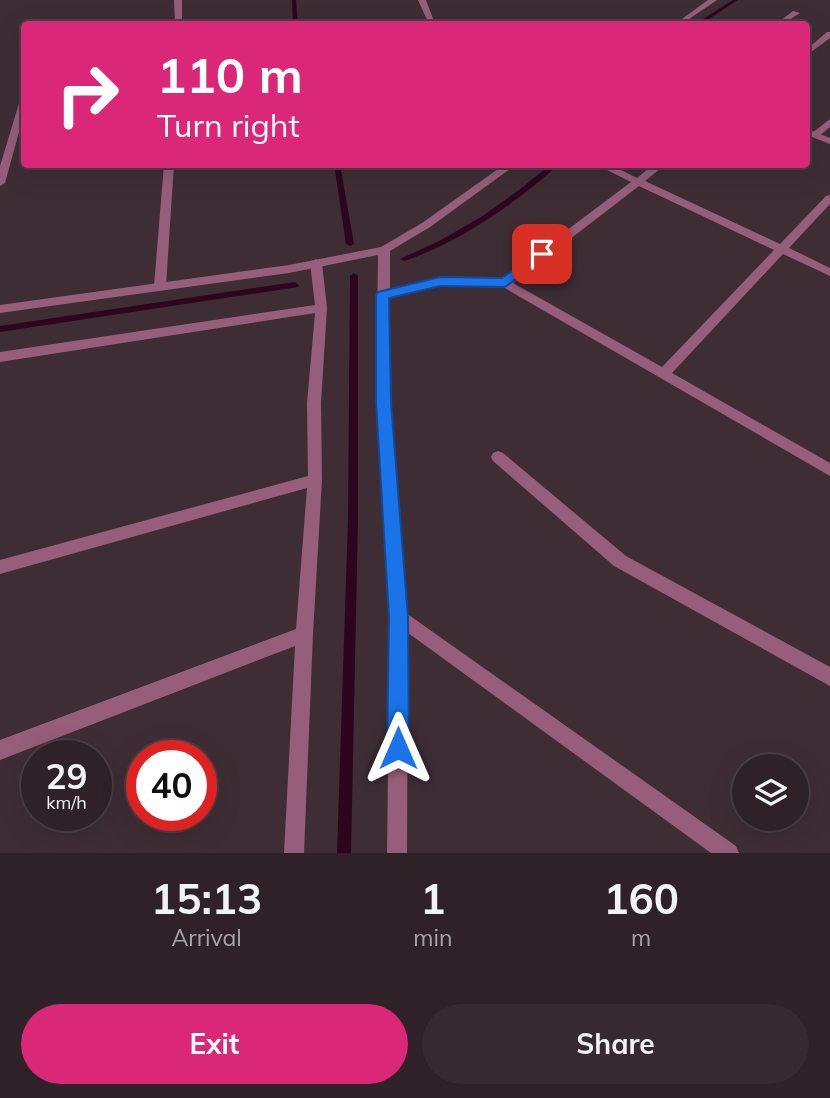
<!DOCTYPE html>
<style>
body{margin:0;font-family:Mulish,sans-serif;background:#362a30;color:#f1f3f6;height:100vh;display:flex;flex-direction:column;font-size:26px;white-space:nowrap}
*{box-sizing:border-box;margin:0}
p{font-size:23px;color:#a7a4a8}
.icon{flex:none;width:38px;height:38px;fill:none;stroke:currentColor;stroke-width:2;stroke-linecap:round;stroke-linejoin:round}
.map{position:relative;height:853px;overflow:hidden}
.drawer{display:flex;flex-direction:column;background:#2e2228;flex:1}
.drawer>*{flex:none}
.top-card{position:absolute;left:21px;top:21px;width:789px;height:147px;border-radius:7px;box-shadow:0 7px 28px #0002,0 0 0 2px #493f45;background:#db2777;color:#fff;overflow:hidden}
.buttons{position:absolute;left:732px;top:754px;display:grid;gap:14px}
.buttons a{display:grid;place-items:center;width:77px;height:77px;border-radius:50%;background:#2e2228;box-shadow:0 7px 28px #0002,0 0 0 2px #493f45;font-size:35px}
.speed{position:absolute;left:21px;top:740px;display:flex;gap:14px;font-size:35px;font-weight:700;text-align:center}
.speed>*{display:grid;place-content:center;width:91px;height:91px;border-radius:50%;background:#2e2228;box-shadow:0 7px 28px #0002,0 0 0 2px #493f45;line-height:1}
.speed small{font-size:18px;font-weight:400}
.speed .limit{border:10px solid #d22;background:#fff;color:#111}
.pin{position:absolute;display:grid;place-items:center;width:60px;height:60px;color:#fff;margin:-30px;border-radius:14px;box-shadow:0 4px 10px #0006}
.me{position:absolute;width:77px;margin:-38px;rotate:0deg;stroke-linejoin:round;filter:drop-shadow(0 0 5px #0008)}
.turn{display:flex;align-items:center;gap:24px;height:147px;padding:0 21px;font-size:32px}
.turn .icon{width:91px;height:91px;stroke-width:2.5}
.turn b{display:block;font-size:49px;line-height:60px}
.eta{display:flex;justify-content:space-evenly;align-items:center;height:119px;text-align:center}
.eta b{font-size:42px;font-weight:700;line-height:49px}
.cta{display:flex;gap:14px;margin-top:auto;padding:14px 21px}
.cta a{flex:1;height:80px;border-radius:42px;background:#db2777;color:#fff;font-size:28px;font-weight:700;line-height:80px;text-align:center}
.cta a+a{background:#362a30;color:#f1f3f6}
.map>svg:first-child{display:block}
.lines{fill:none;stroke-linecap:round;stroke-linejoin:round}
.stream{fill:#2e051d;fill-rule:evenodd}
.service{fill:#965e79;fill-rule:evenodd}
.minor{fill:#965e79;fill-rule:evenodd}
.tertiary{fill:#965e79;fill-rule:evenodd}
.route{fill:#1a73e8;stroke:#114b97;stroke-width:2}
</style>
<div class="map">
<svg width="830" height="853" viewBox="0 0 830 853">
<rect width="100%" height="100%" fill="#3e2d35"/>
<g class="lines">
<path class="stream" d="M 292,0 L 296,0 L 298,24 L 293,24 Z
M 733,0 L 738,0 L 701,24 L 695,24 Z
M 334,164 L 340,164 L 354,244 L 350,246 L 346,244 Z
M 551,164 L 559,164 C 518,202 457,244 404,261 L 400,259 L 441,240 L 481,217 L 519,190 Z
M 354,273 L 358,276 L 358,519 L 351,853 L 337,853 L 348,519 L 350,276 Z
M 295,282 L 299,285 L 298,287 L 0,332 L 0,326 Z"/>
<path class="service" d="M 793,11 L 800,13 L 783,24 L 776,24 Z
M 73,20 L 76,20 L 80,22 L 78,24 L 72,24 Z
M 24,97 L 24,114 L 5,183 L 0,186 L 0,166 L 20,100 Z
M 830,119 L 830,127 L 818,137 L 812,137 L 812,133 Z
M 399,608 L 736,846 L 739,853 L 711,853 L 393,622 L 390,616 L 393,610 Z"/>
<path class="minor" d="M 174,0 L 182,0 L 182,24 L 175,24 Z
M 418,0 L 426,0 L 435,24 L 429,24 Z
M 827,32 L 830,32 L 830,38 L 807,55 L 807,49 Z
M 807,129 L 830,138 L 830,144 L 807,135 Z
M 164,164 L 174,164 L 166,286 L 160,290 L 154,286 Z
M 595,164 L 609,164 L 637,178 L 654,164 L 666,164 L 645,181 L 780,244 L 826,196 L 830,195 L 830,204 L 789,248 L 830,268 L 830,276 L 783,254 L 672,373 L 830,463 L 830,476 L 503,287 L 440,285 L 383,299 L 377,295 L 379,292 L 440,277 L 502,279 L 631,182 ZM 639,186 L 774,250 L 662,367 L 513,283 Z
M 316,259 L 322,263 L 327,308 L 321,403 L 322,480 L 313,634 L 304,853 L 284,853 L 295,646 L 0,760 L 0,740 L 296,629 L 307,488 L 0,574 L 0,560 L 308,476 L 307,403 L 315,313 L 0,362 L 0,352 L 315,305 L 310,263 Z
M 498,451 L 503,453 L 626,556 L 830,667 L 830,686 L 614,566 L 493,461 L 491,457 L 493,453 Z"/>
<path class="tertiary" d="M 708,0 L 717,0 L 682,24 L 675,24 Z
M 505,164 L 517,164 L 430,227 L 390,251 L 390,402 L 408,616 L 407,853 L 387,853 L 390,616 L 376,402 L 378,255 L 289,273 L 0,313 L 0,305 L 289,265 L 381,247 L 422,223 Z"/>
</g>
<path class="route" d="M 542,250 L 549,254 L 547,257 L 505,287 L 440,286 L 389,298 L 391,402 L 408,617 L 409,748 L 405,756 L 398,759 L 390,756 L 387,748 L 389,617 L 376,402 L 376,295 L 378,292 L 440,277 L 502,278 Z"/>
</svg>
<div class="buttons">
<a><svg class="icon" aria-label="layers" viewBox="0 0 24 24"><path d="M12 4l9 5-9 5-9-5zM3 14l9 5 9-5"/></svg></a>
</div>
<div class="speed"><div>29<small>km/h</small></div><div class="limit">40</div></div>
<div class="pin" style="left:542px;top:254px;background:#d93025"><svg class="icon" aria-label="arrive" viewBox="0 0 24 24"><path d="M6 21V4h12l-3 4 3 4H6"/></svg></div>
<svg class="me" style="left:398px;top:748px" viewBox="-20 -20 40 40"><path d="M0-17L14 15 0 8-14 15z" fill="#1a73e8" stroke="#fff" stroke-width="4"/></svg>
<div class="top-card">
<div class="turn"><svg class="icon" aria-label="right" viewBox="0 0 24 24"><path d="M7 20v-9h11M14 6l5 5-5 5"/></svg><div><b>110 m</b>Turn right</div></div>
</div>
</div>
<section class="drawer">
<div class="eta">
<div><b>15:13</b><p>Arrival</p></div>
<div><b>1</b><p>min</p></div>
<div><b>160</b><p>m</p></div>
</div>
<div class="cta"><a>Exit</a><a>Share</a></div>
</section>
